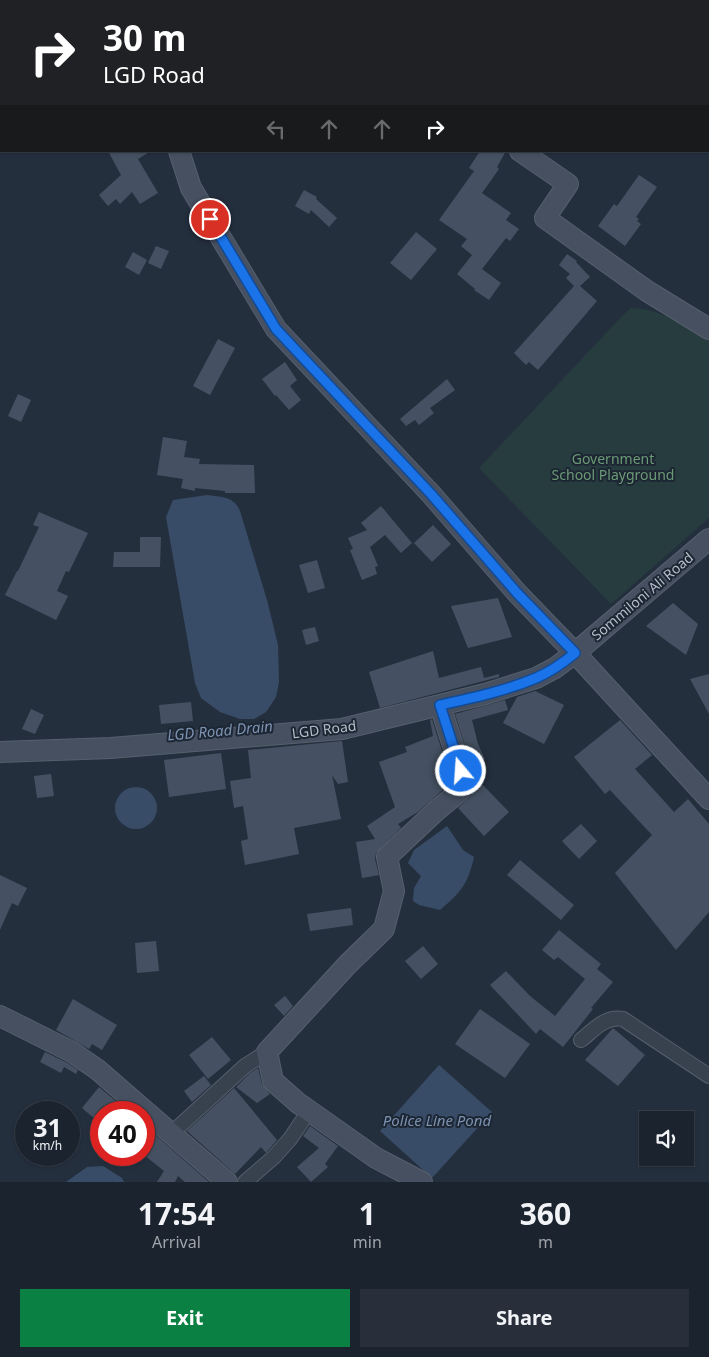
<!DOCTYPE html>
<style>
body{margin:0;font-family:"Noto Sans",sans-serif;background:#282f3a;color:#f1f3f6;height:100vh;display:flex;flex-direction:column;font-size:19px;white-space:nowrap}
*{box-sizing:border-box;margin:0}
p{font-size:16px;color:#a0a4aa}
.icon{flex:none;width:28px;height:28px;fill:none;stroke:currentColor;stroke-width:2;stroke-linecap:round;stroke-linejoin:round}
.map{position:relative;height:1182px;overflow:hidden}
.side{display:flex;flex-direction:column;background:#1b232e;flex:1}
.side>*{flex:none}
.guide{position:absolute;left:0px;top:0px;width:710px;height:152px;box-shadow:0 1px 4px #0004,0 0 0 1px #39404a;background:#202124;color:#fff;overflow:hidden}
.controls{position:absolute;left:639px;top:1111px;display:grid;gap:10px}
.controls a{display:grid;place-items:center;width:55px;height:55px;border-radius:0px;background:#1b232e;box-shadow:0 1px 4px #0004,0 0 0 1px #39404a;font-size:25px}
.speed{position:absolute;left:15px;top:1101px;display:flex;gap:10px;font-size:25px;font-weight:700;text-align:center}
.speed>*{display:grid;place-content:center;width:65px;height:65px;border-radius:50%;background:#1b232e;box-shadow:0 1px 4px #0004,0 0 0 1px #39404a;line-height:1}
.speed small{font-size:12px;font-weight:400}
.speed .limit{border:8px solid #d22;background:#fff;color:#111}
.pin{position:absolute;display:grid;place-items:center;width:42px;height:42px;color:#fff;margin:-21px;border:2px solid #fff;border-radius:50%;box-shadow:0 1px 5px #0007}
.me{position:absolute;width:55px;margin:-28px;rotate:342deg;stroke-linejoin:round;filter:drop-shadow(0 0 4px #0008)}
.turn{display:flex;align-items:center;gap:18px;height:105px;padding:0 20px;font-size:22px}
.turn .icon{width:65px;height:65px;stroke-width:2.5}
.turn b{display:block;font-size:35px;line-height:42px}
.lanes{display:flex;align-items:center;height:48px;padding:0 20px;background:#0003;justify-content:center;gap:25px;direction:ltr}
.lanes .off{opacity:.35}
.eta{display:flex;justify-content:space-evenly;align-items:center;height:85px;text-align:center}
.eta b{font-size:30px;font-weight:700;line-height:35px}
.action{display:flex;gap:10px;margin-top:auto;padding:10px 20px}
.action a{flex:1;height:58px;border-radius:0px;background:#0b8043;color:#fff;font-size:20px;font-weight:700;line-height:58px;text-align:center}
.action a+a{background:#282f3a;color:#f1f3f6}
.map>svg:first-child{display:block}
.green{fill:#263c3f}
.water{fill:#394c67}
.building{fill:#455162}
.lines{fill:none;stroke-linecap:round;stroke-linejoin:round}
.street-casing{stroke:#565f6c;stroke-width:16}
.secondary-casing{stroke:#565f6c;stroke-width:22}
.street{stroke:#38414e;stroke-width:14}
.secondary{stroke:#465061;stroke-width:20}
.route-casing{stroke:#114b97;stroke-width:12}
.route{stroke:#1a73e8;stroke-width:9}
.labels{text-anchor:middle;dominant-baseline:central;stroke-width:4;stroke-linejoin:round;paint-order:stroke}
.park-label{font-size:14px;fill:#6b9a76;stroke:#1d2633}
.street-label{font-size:14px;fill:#b4bcc9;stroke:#1d2633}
.water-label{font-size:15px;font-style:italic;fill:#7c92b1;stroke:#1d2633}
</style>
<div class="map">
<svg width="709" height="1182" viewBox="0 0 709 1182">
<rect width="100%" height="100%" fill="#242f3e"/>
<path class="green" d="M 631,308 C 659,308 685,326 709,340 L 709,518 L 611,604 L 479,468 L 624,314 Z"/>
<path class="water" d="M 207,495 C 221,497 234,496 240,511 L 267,600 L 278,645 L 279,682 L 276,697 L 266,712 L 254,719 L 240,719 L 220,712 L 201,698 L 195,683 L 166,517 L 173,500 Z
M115 808a21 21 0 1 1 42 0a21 21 0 1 1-42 0Z
M 447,826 L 463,850 L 474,857 C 468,884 461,892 440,910 L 419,905 L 413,901 L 414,888 L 421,876 L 408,863 L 414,850 Z
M 439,1065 L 492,1112 L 432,1178 L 380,1131 Z
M 103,1166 L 122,1178 L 124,1182 L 66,1182 L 87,1167 Z"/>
<path class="building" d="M 108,151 L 151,151 L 138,159 L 158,193 L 140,204 L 132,192 L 120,204 L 116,199 L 108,206 L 99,195 L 121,175 Z
M 480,151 L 506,151 L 497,167 L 499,169 L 482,193 L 511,213 L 506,220 L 519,229 L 510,241 L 506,238 L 482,269 L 501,283 L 489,300 L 474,290 L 475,289 L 457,274 L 472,255 L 461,246 L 467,239 L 439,220 L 474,171 L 469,168 Z
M 639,175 L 657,187 L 636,217 L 639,219 L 637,221 L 641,224 L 625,246 L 598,226 L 614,204 L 617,206 Z
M 304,190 L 317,197 L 316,199 L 337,218 L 329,227 L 311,210 L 309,214 L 295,206 Z
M 416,232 L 437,249 L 411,280 L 390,263 Z
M 156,246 L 169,251 L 161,269 L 148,263 Z
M 133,252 L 147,260 L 139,275 L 125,267 Z
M 567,254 L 577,261 L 576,262 L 590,277 L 580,286 L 597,301 L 538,370 L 529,362 L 526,365 L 514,353 L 574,286 L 566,278 L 570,274 L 559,265 Z
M 218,339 L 235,348 L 210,395 L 193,386 Z
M 285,362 L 297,380 L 290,386 L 301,400 L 289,410 L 276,395 L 275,396 L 262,379 Z
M 447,379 L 455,390 L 430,408 L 434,413 L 419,425 L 415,420 L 406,426 L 400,419 Z
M 18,394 L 31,400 L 21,422 L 8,416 Z
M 163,437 L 187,441 L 184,457 L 200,459 L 199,464 L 254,465 L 255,493 L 225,493 L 225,491 L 195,488 L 195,491 L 181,488 L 183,479 L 157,475 Z
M 381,506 L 412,543 L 401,553 L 385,535 L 370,547 L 378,566 L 375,567 L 377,574 L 362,580 L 350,550 L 353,549 L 348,538 L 367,530 L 361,523 Z
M 39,512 L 88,533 L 69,572 L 66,571 L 57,591 L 68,596 L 56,620 L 5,595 L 17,571 L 18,571 L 39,527 L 33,525 Z
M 433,525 L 451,544 L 432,562 L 414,543 Z
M 140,537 L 161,537 L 160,567 L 113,567 L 114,552 L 140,552 Z
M 317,560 L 325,588 L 308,593 L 299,565 Z
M 498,598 L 512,637 L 468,648 L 451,606 Z
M 673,603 L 698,624 L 686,655 L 646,626 Z
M 315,627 L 319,641 L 306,645 L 302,630 Z
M 433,651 L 439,678 L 481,667 L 484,678 L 499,674 L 499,677 L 380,708 L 369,672 Z
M 709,674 L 709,714 L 690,679 Z
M 535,691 L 564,705 L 544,744 L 503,723 L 517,697 Z
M 505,700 L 508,710 L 472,720 L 478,744 L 485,759 L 471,765 L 455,714 Z
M 191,702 L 193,721 L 161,724 L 159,705 Z
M 31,709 L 44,715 L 35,734 L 22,729 Z
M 432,719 L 449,773 L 448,785 L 418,812 L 398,824 L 401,828 L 376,853 L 375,859 L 379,875 L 362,878 L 356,842 L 375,839 L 367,826 L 395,807 L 379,762 L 407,752 L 405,747 L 433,736 L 430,720 Z
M 620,720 L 652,755 L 635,769 L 674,812 L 688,799 L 709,824 L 709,912 L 676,950 L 615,873 L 652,835 L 610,790 L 605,794 L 574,757 Z
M 342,741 L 348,782 L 338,784 L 332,775 L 341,819 L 294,828 L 299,854 L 245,865 L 241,841 L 248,839 L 243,806 L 234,808 L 230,781 L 251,778 L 248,750 Z
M 221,753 L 226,789 L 169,797 L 164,760 Z
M 51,774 L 54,796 L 37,798 L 34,776 Z
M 479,781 L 509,812 L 484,836 L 458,808 L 470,797 L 472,788 Z
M 581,824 L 597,841 L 579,859 L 562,841 Z
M 520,860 L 574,905 L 561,920 L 507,875 Z
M 0,875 L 27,888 L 18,906 L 12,903 L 0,930 Z
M 351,908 L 353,925 L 310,931 L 307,914 Z
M 559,930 L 601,964 L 597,969 L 613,982 L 591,1008 L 593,1009 L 563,1047 L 540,1029 L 536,1034 L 490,985 L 506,971 L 530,996 L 555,1016 L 585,979 L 558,957 L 554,960 L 542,950 Z
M 156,941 L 159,971 L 137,973 L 135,943 Z
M 423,946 L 438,964 L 421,979 L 405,961 Z
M 285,996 L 293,1006 L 284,1016 L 274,1005 Z
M 73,999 L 117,1025 L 102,1050 L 92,1044 L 89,1049 L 56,1030 Z
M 480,1009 L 530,1044 L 505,1078 L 455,1044 Z
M 613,1028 L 645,1055 L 618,1086 L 585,1060 Z
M 212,1037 L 231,1060 L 208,1079 L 189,1055 Z
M 45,1052 L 66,1062 L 78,1070 L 76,1074 L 64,1067 L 61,1073 L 40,1062 Z
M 258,1068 L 262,1084 L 270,1094 L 257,1103 L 236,1087 L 250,1073 Z
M 204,1076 L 211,1085 L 192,1102 L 184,1091 Z
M 99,1087 L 129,1112 L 101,1112 L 101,1124 L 82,1108 Z
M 234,1088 L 277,1140 L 266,1153 L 261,1147 L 235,1174 L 187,1131 Z
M 144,1125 L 209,1182 L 185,1182 L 178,1176 L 175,1182 L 157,1182 L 164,1171 L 144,1155 Z
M 310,1126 L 338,1146 L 325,1164 L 328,1167 L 311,1182 L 297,1167 L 319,1148 L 303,1136 Z"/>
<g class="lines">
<g class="street-casing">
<path id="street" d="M 581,1040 C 595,1029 605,1016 623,1019 L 709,1076
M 172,1133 L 245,1066 L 267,1052
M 245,1182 L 274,1157 L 290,1139 L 309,1111"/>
</g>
<g class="secondary-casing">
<path id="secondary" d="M 127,0 L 127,1
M 428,1 L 429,0
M 179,151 L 191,188 L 276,329 L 431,494 L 517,593 L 575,653 L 709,799
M 520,151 L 568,184 L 545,218 L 647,291 L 709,329
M 0,752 L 111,748 L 342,729 L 485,694 L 536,678 L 555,668 L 575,653 L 709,539
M 0,1016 L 72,1052 L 98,1070 L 227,1182
M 422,1182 L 376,1158 L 298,1103 L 273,1081 L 267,1052 L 348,964 L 384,929 L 394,891 L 387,857 L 437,810 L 460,791 L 461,771 L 440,705"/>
</g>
<use href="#street" class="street"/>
<use href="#secondary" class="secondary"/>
</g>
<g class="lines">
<g class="route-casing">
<path id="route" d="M 210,219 L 276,329 L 431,494 L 517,593 L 575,653 C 563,663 550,672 536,678 C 505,691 472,698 440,705 L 461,771"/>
</g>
<use href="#route" class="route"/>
</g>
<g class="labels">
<g class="park-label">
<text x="613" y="458">Government<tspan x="613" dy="16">School Playground</tspan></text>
</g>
<g class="street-label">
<text transform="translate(642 596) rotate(-40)">Sommiloni Ali Road</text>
<text transform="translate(324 729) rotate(-7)">LGD Road</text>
</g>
<g class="water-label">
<text transform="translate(220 730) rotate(-5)">LGD Road Drain</text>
<text x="437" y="1120">Police Line Pond</text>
</g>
</g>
</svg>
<div class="controls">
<a><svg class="icon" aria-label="sound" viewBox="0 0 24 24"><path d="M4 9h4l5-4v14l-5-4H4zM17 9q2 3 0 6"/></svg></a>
</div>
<div class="speed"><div>31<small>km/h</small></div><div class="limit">40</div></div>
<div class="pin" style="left:210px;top:219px;background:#d93025"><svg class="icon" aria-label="arrive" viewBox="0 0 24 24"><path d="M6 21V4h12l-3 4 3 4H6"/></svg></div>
<svg class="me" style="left:461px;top:771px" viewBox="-20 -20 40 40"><circle r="17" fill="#1a73e8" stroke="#fff" stroke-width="3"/><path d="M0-11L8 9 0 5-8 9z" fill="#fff"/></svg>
<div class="guide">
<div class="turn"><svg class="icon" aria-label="right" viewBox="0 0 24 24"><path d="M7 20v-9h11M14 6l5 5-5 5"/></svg><div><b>30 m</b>LGD Road</div></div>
<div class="lanes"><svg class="icon off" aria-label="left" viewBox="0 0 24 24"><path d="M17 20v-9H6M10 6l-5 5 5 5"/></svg><svg class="icon off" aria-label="ahead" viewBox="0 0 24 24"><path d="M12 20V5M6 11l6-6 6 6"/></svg><svg class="icon off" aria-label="ahead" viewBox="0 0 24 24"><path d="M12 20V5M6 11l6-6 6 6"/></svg><svg class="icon" aria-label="right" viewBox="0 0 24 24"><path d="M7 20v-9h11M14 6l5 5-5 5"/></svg></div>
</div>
</div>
<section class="side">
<div class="eta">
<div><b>17:54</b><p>Arrival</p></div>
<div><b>1</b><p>min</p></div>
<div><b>360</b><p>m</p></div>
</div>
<div class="action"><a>Exit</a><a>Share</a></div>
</section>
